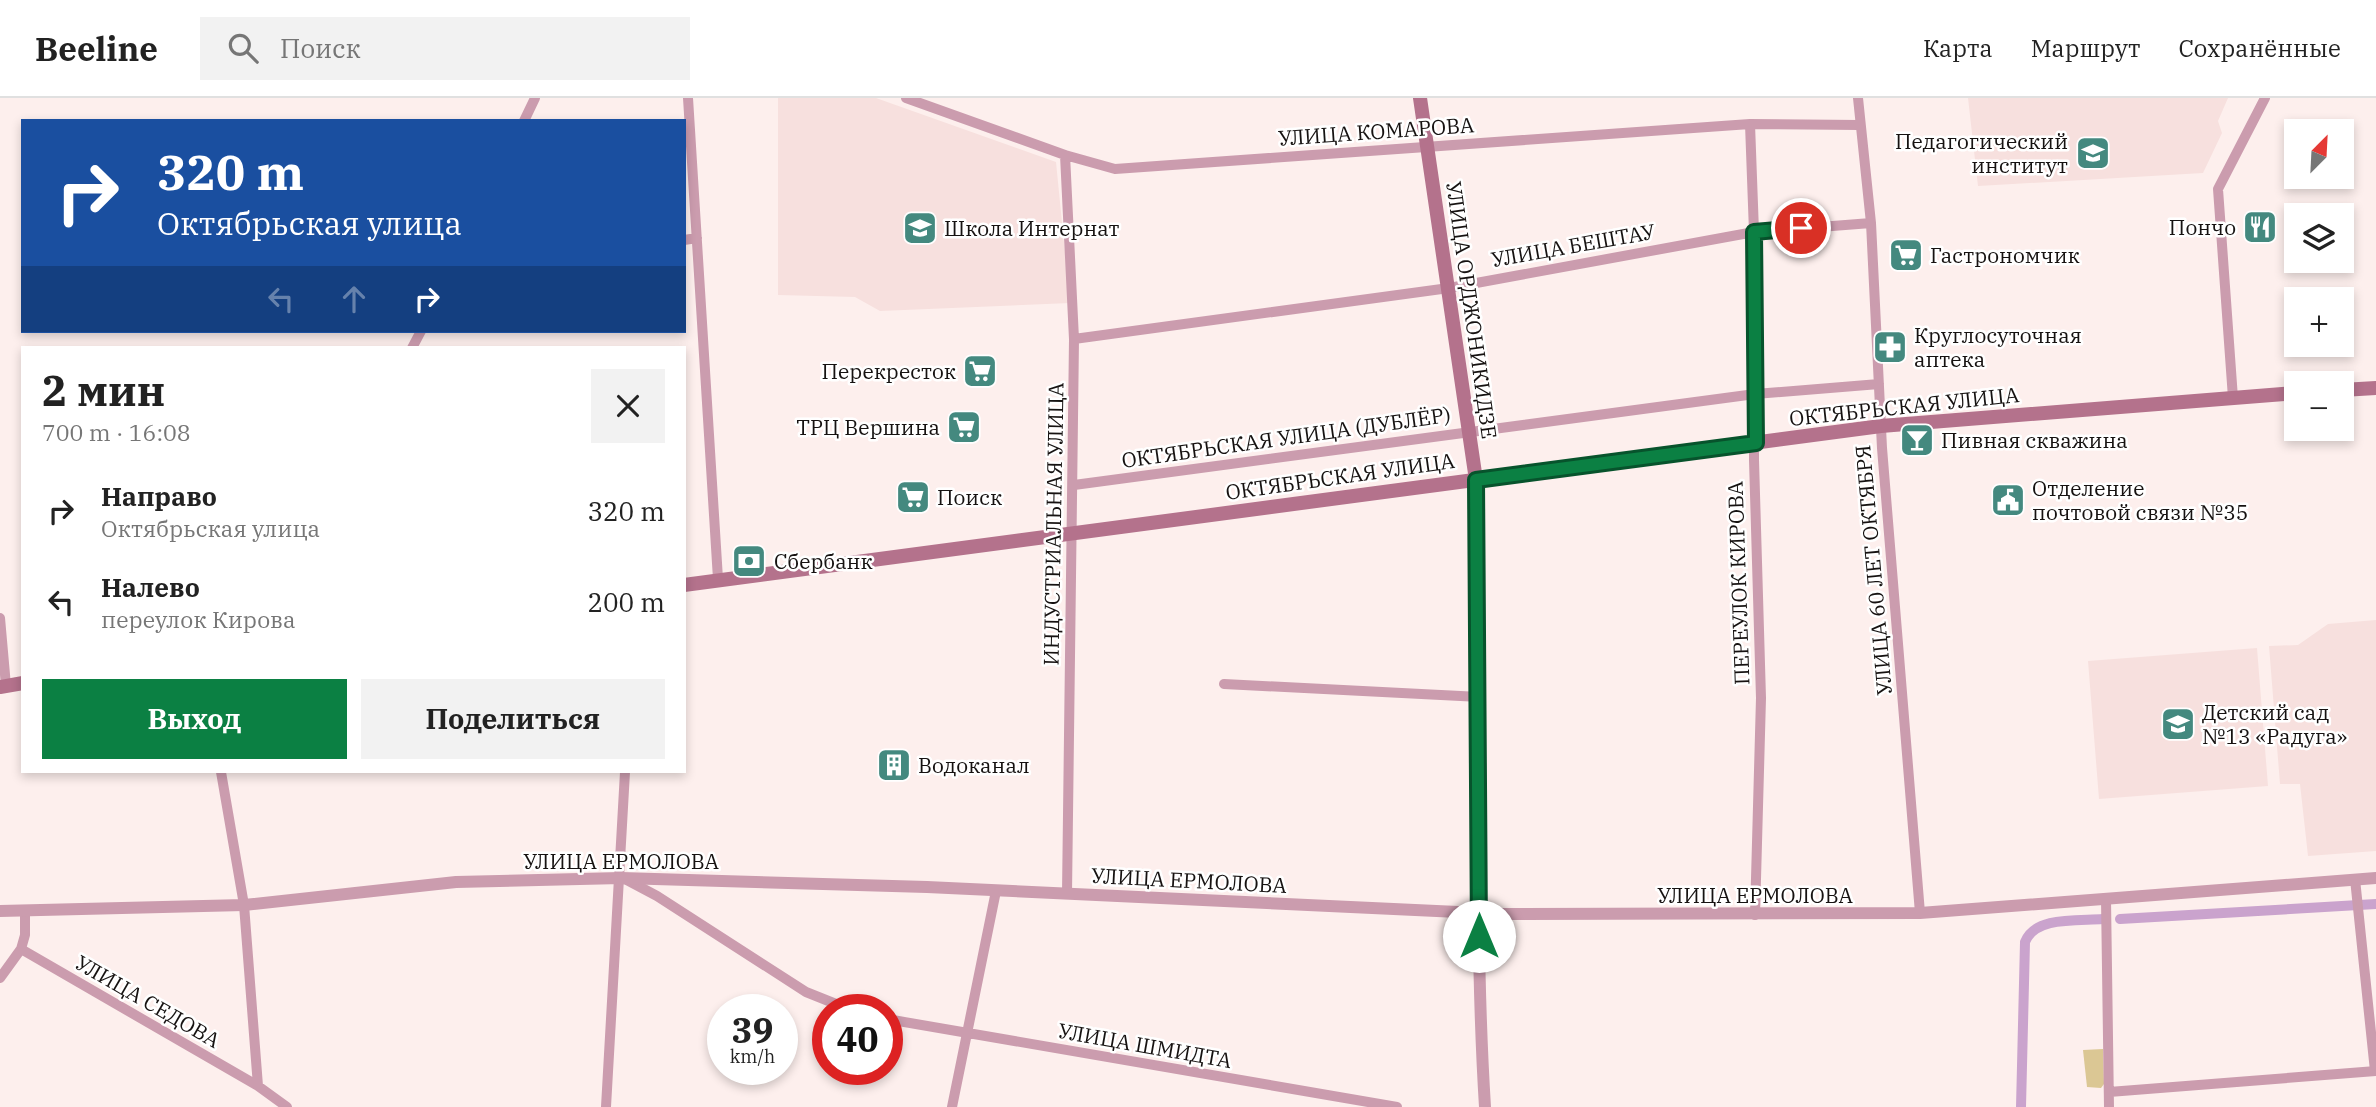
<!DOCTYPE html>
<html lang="ru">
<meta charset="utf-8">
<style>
body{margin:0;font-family:"IBM Plex Serif",serif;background:#f2f2f2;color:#222;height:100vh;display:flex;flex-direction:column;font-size:26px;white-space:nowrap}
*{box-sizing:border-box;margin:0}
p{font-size:23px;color:#767676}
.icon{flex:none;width:38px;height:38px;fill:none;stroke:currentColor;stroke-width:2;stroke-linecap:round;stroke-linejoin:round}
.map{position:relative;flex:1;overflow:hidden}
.details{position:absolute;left:21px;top:248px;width:665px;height:427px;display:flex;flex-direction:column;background:#fff;border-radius:0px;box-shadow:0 4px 10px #0003}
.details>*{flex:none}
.guide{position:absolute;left:21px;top:21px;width:665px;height:214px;border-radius:0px;box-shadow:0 4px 10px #0003;background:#1a4fa0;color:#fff;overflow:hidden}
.needle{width:46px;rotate:24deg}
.tools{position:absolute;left:2284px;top:21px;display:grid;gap:14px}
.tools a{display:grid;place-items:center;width:70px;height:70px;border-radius:0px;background:#fff;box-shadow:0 4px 10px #0003;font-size:35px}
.speed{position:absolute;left:707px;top:896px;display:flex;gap:14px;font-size:35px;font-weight:700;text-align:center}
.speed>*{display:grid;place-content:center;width:91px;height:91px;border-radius:50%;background:#fff;box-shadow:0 4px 10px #0003;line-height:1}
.speed small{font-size:18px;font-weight:400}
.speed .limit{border:10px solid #d22;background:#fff;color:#111}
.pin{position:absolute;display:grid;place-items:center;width:60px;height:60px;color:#fff;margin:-30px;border:4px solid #fff;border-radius:50%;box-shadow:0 2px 7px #0007}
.me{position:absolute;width:77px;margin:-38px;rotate:0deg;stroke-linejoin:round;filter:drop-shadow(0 0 5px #0008)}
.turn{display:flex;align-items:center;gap:24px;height:147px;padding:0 21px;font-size:32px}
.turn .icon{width:91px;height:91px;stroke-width:2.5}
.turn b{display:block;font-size:49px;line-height:60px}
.lanes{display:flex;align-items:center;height:66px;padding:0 21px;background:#0003;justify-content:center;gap:35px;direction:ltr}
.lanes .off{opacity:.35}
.round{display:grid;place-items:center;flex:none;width:74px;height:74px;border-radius:0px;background:#f2f2f2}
.head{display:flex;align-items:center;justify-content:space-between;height:119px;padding:0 21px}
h1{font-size:42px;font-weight:700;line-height:52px}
.action{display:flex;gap:14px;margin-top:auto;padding:14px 21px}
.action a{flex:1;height:80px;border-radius:0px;background:#0b8043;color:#fff;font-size:28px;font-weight:700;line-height:80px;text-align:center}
.action a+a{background:#f2f2f2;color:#222}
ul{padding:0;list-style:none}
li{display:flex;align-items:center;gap:21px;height:91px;padding:0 21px}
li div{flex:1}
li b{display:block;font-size:26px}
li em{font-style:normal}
header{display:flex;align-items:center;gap:42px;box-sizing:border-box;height:98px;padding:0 35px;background:#fff;border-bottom:2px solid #e0e0e0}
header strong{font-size:33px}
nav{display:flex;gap:38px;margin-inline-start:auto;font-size:24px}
.search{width:490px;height:63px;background:#f2f2f2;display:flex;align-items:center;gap:18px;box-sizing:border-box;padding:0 24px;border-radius:0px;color:#767676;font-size:26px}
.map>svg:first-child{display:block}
.built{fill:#f7e0de}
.green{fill:#dbc794}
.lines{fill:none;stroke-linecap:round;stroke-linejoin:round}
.canal{stroke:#caa3cd;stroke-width:10}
.minor{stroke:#cb9cae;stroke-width:10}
.tertiary{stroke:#cb9cae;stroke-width:12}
.secondary{stroke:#b4728c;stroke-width:14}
.route-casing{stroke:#07532c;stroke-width:18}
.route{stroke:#0b8043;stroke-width:12}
.labels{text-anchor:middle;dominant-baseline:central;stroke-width:5;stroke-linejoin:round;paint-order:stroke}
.street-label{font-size:21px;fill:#161211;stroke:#fff}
.poi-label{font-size:21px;fill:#161211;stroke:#fff;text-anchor:start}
</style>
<header>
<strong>Beeline</strong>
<div class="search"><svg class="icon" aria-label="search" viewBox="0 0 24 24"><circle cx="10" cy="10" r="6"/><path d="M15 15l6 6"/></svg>Поиск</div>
<nav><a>Карта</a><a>Маршрут</a><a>Сохранённые</a></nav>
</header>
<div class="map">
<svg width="2376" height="1009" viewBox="0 0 2376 1009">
<rect width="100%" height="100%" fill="#fdefed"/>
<path class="built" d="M 778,0 L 876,0 L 1056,64 L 1070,205 L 880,213 L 855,199 L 778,197 Z
M 1968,0 L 2228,0 L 2218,23 L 2222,35 L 2203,75 L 1978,88 Z
M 2376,522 L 2376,753 L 2308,758 L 2300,686 L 2280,686 L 2269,548 L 2298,547 L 2328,526 Z
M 2257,550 L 2268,688 L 2099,701 L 2088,563 Z"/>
<path class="green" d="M 2103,951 L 2104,986 L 2101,990 L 2087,989 L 2083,952 Z"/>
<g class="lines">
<path class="canal" d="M 2120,821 L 2376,806
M 2021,1009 L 2025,844 C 2035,818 2078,823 2103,821"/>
<path class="minor" d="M 688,0 L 718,481
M 906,0 L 1065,57 L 1115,71 L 1750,26 L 1859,27
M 1858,0 L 1871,125 L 1882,350 L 1920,815
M 524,23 L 535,0
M 1750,26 L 1754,134 L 1754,362 L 1761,600 L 1755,817
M 1065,57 L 1074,241 L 1067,796
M 684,142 L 697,140
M 1074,241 L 1449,190 L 1754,134 L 1871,125
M 412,250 L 421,233
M 2233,300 L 2218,91 L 2265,0
M 1074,387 L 1755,296 L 1879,286
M 0,520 L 6,588
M 1224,586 L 1480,599
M 221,674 L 244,807 L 258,988
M 625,781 L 657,798 L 806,894 L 851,912
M 2355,781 L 2375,973
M 2106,801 L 2109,1009
M 25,815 L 25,837 L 21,851 L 258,988 L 287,1009
M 0,880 L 21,851
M 887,921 L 1397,1009
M 2109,994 L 2376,973
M 606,1009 L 625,674
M 952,1009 L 996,793"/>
<path class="tertiary" d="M 1476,382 C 1483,591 1472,800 1485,1009
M 0,813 L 244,807 L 456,784 L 621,780 L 927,789 L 1501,816 L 1920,815 L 2376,780"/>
<path class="secondary" d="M 1420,0 L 1476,382
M 2342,292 L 2376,290
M 684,487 L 1881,328 L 2296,295
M 0,589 L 23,585"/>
</g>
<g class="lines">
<g class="route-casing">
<path id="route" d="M 1479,838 L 1476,382 L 1756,345 L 1754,134 L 1801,130"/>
</g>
<use href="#route" class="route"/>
</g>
<defs>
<g id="university-square" transform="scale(1.75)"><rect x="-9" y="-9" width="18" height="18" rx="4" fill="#44897f" stroke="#fff"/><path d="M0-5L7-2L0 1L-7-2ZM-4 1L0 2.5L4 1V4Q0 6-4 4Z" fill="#fff"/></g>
<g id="restaurant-square" transform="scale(1.75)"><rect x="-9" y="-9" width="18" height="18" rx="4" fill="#44897f" stroke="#fff"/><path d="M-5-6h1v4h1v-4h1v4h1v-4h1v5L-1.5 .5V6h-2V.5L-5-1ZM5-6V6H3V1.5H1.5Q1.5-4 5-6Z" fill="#fff"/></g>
<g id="school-square" transform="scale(1.75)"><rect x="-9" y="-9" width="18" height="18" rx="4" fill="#44897f" stroke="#fff"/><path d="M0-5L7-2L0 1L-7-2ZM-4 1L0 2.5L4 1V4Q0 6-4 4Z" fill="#fff"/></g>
<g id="supermarket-square" transform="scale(1.75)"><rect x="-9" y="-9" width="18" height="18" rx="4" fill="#44897f" stroke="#fff"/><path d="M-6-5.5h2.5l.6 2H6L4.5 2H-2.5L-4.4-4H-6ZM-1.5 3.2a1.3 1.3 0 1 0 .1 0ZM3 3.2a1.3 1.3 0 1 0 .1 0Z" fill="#fff"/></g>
<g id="pharmacy-square" transform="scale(1.75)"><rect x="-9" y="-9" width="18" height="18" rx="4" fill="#44897f" stroke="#fff"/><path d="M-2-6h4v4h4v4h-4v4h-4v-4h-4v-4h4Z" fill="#fff"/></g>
<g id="bar-square" transform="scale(1.75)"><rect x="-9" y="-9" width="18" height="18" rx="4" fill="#44897f" stroke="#fff"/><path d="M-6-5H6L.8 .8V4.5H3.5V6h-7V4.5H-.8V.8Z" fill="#fff"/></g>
<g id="civic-square" transform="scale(1.75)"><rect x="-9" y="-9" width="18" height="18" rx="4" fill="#44897f" stroke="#fff"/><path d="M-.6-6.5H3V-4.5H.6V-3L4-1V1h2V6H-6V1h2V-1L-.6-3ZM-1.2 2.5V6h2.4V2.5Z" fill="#fff"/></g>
<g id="bank-square" transform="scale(1.75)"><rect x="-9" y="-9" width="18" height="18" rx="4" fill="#44897f" stroke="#fff"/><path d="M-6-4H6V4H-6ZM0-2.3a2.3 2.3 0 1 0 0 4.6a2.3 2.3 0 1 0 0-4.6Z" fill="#fff"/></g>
<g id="building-square" transform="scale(1.75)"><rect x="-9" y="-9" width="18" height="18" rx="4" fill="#44897f" stroke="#fff"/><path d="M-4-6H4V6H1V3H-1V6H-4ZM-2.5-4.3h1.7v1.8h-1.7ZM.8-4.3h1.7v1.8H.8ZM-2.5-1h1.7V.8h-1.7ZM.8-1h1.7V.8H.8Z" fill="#fff"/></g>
</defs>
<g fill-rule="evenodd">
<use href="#university-square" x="2093" y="55"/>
<use href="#restaurant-square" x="2260" y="129"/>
<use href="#school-square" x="920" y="130"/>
<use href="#supermarket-square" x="1906" y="157"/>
<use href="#pharmacy-square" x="1890" y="249"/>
<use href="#supermarket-square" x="980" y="273"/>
<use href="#supermarket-square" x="964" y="329"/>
<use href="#bar-square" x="1917" y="342"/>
<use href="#supermarket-square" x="913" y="399"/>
<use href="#civic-square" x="2008" y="402"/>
<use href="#bank-square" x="749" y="463"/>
<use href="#school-square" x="2178" y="626"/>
<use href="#building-square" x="894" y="667"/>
</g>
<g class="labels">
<g class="street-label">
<text transform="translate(1376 33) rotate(-4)">УЛИЦА КОМАРОВА</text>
<text transform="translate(1573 147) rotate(-10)">УЛИЦА БЕШТАУ</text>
<text transform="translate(1472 212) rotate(82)">УЛИЦА ОРДЖОНИКИДЗЕ</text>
<text transform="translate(1904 308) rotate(-6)">ОКТЯБРЬСКАЯ УЛИЦА</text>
<text transform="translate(1286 339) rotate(-8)">ОКТЯБРЬСКАЯ УЛИЦА (ДУБЛЁР)</text>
<text transform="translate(1340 378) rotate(-8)">ОКТЯБРЬСКАЯ УЛИЦА</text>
<text transform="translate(1053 426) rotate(-89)">ИНДУСТРИАЛЬНАЯ УЛИЦА</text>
<text transform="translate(1873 472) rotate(-95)">УЛИЦА 60 ЛЕТ ОКТЯБРЯ</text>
<text transform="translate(1738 485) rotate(-92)">ПЕРЕУЛОК КИРОВА</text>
<text x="621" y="763">УЛИЦА ЕРМОЛОВА</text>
<text transform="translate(1189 782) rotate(3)">УЛИЦА ЕРМОЛОВА</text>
<text x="1755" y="797">УЛИЦА ЕРМОЛОВА</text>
<text transform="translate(148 903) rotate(30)">УЛИЦА СЕДОВА</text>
<text transform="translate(1145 947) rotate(10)">УЛИЦА ШМИДТА</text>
</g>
<g class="poi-label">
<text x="2068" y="43" text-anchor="end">Педагогический<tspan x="2068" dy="24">институт</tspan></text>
<text x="2236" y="129" text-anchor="end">Пончо</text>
<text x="944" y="130">Школа Интернат</text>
<text x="1930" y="157">Гастрономчик</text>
<text x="1914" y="237">Круглосуточная<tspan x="1914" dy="24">аптека</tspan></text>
<text x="956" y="273" text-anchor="end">Перекресток</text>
<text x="940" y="329" text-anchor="end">ТРЦ Вершина</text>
<text x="1941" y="342">Пивная скважина</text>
<text x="2032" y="390">Отделение<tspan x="2032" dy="24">почтовой связи №35</tspan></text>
<text x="937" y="399">Поиск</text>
<text x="774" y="463">Сбербанк</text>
<text x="2202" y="614">Детский сад<tspan x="2202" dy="24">№13 «Радуга»</tspan></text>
<text x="918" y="667">Водоканал</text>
</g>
</g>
</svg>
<div class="tools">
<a><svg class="needle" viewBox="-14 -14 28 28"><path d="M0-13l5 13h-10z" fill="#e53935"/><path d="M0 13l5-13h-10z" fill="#767676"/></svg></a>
<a><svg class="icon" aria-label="layers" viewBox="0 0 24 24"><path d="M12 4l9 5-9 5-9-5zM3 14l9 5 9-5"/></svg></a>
<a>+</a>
<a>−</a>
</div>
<div class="speed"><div>39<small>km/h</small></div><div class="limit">40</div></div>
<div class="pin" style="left:1801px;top:130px;background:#d93025"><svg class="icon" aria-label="arrive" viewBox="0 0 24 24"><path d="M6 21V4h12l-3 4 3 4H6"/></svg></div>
<svg class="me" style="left:1479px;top:838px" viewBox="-20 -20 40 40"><circle r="19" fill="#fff"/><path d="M0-13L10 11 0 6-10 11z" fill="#0b8043"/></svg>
<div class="guide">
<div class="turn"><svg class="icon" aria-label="right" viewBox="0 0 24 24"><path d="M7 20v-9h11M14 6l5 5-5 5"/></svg><div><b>320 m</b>Октябрьская улица</div></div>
<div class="lanes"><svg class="icon off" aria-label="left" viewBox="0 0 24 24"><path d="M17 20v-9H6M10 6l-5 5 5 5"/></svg><svg class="icon off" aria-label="ahead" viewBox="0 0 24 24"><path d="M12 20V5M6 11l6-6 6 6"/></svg><svg class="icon" aria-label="right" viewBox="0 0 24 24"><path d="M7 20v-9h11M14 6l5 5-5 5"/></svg></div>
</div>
<section class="details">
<div class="head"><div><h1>2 мин</h1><p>700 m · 16:08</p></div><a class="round"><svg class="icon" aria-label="close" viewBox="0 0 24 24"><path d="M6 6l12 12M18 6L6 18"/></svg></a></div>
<ul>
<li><svg class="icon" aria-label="right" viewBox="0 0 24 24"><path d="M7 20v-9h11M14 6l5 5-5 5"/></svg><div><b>Направо</b><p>Октябрьская улица</p></div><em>320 m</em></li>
<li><svg class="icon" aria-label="left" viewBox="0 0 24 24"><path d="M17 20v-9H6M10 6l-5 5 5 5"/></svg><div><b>Налево</b><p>переулок Кирова</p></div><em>200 m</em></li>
</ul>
<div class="action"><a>Выход</a><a>Поделиться</a></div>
</section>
</div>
